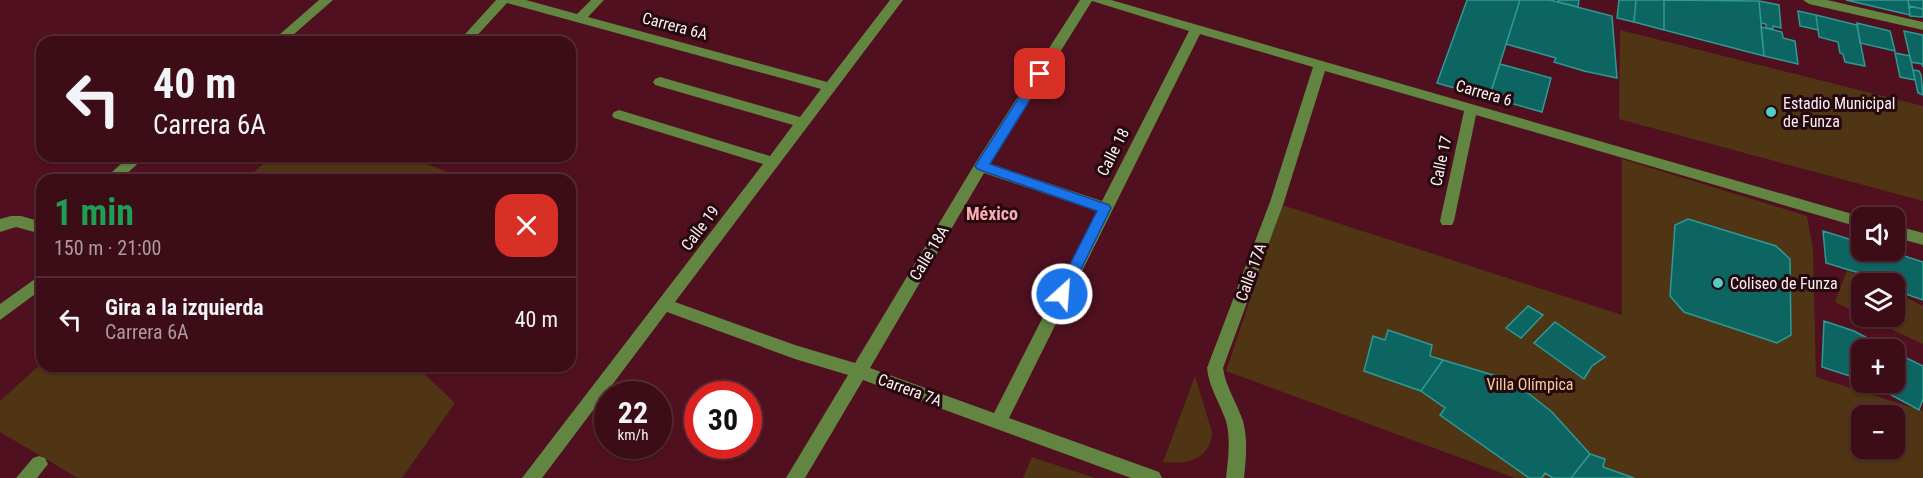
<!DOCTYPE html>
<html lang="es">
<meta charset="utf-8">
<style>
body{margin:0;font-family:"Roboto Condensed",sans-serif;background:#471a24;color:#f1f3f6;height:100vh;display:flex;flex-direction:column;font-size:22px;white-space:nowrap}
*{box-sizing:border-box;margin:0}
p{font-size:20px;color:#ac9ba1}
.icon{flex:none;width:33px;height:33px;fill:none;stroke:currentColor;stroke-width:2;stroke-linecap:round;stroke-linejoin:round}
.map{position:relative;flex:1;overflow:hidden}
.drawer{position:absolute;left:36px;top:174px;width:540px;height:198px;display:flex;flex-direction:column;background:#3c0c17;border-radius:18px;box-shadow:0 2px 4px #0004,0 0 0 2px #552c36}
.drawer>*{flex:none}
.top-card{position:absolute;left:36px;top:36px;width:540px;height:126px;border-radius:18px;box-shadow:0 2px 4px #0004,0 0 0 2px #552c36;background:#3c0c17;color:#f1f3f6;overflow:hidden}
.buttons{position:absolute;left:1851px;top:207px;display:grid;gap:12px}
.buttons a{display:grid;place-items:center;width:54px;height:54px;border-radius:12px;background:#3c0c17;box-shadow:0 2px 4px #0004,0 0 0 2px #552c36;font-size:30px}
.speed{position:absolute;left:594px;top:381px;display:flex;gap:12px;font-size:30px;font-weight:700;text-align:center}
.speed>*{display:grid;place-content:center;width:78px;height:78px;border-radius:50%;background:#3c0c17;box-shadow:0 2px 4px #0004,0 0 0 2px #552c36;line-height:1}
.speed small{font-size:15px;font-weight:400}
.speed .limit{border:9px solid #d22;background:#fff;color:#111}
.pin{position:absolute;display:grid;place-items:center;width:51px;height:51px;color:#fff;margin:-26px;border-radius:12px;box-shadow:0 3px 9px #0006}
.me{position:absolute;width:66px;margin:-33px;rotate:26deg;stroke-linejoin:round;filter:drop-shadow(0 0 4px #0008)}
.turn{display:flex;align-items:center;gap:21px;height:126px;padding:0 18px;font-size:27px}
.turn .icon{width:78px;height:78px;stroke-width:2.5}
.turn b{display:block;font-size:42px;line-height:51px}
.round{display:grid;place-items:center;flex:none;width:63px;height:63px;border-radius:18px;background:#471a24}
.head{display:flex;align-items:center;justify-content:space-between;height:102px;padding:0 18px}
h1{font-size:36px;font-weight:700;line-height:45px;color:#1e9e55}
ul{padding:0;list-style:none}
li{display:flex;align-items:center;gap:18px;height:84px;padding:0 18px;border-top:2px solid #552c36}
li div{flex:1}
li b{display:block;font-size:22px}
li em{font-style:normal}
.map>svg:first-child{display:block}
.green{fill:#4f3513;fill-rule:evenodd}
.building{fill:#0d6562;stroke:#2e9995;stroke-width:1.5}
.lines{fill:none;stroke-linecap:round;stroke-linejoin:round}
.minor{fill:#628541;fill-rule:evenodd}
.route{fill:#1a73e8;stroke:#114b97;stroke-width:1.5}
.poi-dot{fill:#54cdc8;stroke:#25090e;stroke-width:2}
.labels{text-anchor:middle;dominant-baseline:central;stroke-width:6;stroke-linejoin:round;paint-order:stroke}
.street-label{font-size:16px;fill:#faf1f2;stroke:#25090e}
.poi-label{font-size:16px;fill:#faf1f2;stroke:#25090e;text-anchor:start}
.park-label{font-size:16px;fill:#f6cc9b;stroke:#25090e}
.neighbourhood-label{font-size:18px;font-weight:bold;fill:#fbabb5;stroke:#25090e}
</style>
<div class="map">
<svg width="1923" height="478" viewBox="0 0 1923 478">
<rect width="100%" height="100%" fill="#50101f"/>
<path class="green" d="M 1620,30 L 1923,106 L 1923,201 L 1619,119 Z
M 272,156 L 407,156 L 467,180 L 245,180 Z
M 1622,159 L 1807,216 L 1813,250 L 1816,377 L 1923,411 L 1923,478 L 1515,478 L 1226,371 L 1282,205 L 1622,315 ZM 1862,416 L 1894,416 L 1894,448 L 1862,448 Z
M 1847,270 L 1875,283 L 1862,284 L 1861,315 L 1835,302 Z
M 1895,292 L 1923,306 L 1923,344 L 1865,317 L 1894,316 Z
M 42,363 L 42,366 L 416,366 L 455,403 L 402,478 L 78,478 L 0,432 L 0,401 Z
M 1195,376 L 1212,432 C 1211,460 1186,465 1163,462 Z
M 1032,457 L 1095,478 L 1023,478 Z"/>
<path class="building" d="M 1467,0 L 1520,0 L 1489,98 L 1437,83 Z
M 1520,0 L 1550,0 L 1612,16 L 1617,78 L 1584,71 L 1554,62 L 1556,58 L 1506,44 Z
M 1558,0 L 1579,0 L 1578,7 L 1558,2 Z
M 1619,0 L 1636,0 L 1634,22 L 1617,18 Z
M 1636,0 L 1664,0 L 1664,30 L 1634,22 Z
M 1664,0 L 1759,1 L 1764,56 L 1664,30 Z
M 1846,0 L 1908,0 L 1910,15 Z
M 1908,0 L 1923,0 L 1923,9 L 1909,6 Z
M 1759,1 L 1779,5 L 1781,28 L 1773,26 L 1773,29 L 1766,28 L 1766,24 L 1761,23 Z
M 1909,6 L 1923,9 L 1923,17 L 1910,16 Z
M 1798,11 L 1816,15 L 1818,30 L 1800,26 Z
M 1816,15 L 1857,25 L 1865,66 L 1845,62 L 1843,54 L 1840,53 L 1838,42 L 1819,37 Z
M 1857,23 L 1890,31 L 1895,51 L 1860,43 Z
M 1761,27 L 1782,32 L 1783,38 L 1795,41 L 1798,64 L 1764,56 Z
M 1904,31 L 1923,35 L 1923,67 L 1922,64 L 1911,62 Z
M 1895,53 L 1910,56 L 1915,80 L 1900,77 Z
M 1500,64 L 1551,78 L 1542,112 L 1489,97 Z
M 1913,70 L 1919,71 L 1921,75 L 1923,95 L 1918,93 Z
M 1688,219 L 1776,246 L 1790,259 L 1791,335 L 1777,343 L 1684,312 L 1670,296 L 1675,225 Z
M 1823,231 L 1862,243 L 1862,250 L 1886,250 L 1923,262 L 1923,300 L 1894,290 L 1894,284 L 1882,284 L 1869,276 L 1826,263 Z
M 1528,306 L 1543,315 L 1521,338 L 1506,328 Z
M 1824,321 L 1854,331 L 1890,350 L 1862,350 L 1862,380 L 1822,367 Z
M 1555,322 L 1605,357 L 1592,366 L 1584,379 L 1534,343 Z
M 1388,330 L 1432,345 L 1430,356 L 1443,360 L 1421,391 L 1364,371 L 1373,336 L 1385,340 Z
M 1894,352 L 1923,366 L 1923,399 L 1919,410 L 1867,382 L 1894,382 Z
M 1443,360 L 1503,378 L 1528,393 L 1552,412 L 1590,454 L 1571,478 L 1553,478 L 1545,473 L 1542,478 L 1529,478 L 1440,415 L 1445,408 L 1421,391 Z
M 1590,454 L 1605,459 L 1603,467 L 1634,478 L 1571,478 Z"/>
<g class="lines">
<path class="minor" d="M 319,0 L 333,0 L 285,42 L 271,42 Z
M 496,0 L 526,0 L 577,14 L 591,0 L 604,0 L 588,17 L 827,82 L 890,0 L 903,0 L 675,302 L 795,345 L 855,363 L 976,162 L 1080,0 L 1111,0 L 1866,218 L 1862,218 L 1862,228 L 1476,115 L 1454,221 L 1452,225 L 1442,225 L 1440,221 L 1464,111 L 1325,71 L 1284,202 L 1223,368 C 1226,388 1237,403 1243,421 C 1248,440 1246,459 1244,478 L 1226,478 C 1228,459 1231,440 1226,421 C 1220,403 1209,388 1207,368 L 1270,202 L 1313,67 L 1200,34 L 1009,418 L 1159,472 L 1162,478 L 1131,478 L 863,380 L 805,478 L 786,478 L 848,375 L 795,359 L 667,312 L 542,478 L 522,478 L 763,164 L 614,118 L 612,115 L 614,112 L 619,110 L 770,156 L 793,125 L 655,85 L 653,82 L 655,79 L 660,77 L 800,117 L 821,89 L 507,3 L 471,42 L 458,42 ZM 1092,1 L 1189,31 L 1102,201 L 990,164 ZM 984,173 L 1097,211 L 994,413 L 870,368 Z
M 1803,0 L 1827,0 L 1923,22 L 1923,30 L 1809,4 Z
M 130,156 L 146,156 L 120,180 L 103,180 Z
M 11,216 L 21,216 L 42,222 L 42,234 L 16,227 L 0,232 L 0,219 Z
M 1894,225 L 1923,233 L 1923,245 L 1894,237 Z
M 42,274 L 42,289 L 0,320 L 0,304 Z
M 39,456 L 45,458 L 48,464 L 37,478 L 16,478 L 33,458 Z"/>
</g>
<path class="route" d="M 1040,70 L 1046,74 L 990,164 L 1109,205 L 1111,208 L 1067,298 L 1057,298 L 1055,294 L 1097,211 L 977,169 L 975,166 L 1036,71 Z"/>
<g class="poi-dot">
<circle cx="1771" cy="112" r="6"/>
<circle cx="1718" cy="283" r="6"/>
</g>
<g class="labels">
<g class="street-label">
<text transform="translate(675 26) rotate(15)">Carrera 6A</text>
<text transform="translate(1484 93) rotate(16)">Carrera 6</text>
<text transform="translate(1113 152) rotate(-63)">Calle 18</text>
<text transform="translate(1441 161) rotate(-78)">Calle 17</text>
<text transform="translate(700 228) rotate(-53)">Calle 19</text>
<text transform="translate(929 253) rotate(-59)">Calle 18A</text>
<text transform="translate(1251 272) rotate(-70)">Calle 17A</text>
<text transform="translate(910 390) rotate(20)">Carrera 7A</text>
</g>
<g class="poi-label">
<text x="1783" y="103">Estadio Municipal<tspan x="1783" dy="18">de Funza</tspan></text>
<text x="1730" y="283">Coliseo de Funza</text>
</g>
<g class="park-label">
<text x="1530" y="384">Villa Olímpica</text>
</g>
<g class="neighbourhood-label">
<text x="992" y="213">México</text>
</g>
</g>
</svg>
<div class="buttons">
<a><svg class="icon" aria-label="sound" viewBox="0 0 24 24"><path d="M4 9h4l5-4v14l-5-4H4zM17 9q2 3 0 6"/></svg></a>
<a><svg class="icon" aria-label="layers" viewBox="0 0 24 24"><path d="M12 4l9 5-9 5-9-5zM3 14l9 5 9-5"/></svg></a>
<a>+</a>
<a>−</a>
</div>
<div class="speed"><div>22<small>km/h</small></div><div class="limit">30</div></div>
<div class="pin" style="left:1040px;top:74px;background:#d93025"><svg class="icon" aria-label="arrive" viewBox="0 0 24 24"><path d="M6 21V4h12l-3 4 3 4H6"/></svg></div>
<svg class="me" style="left:1062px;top:294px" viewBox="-20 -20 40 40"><circle r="17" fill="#1a73e8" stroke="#fff" stroke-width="3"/><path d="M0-11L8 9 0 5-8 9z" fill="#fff"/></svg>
<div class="top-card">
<div class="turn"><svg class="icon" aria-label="left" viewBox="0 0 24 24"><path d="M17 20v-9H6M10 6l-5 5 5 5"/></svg><div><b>40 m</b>Carrera 6A</div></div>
</div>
<section class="drawer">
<div class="head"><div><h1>1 min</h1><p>150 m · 21:00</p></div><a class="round" style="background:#d93025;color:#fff"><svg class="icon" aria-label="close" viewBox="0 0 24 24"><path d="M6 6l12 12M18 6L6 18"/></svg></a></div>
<ul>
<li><svg class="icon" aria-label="left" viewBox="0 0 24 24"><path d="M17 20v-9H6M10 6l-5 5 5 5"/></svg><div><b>Gira a la izquierda</b><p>Carrera 6A</p></div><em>40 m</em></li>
</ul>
</section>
</div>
